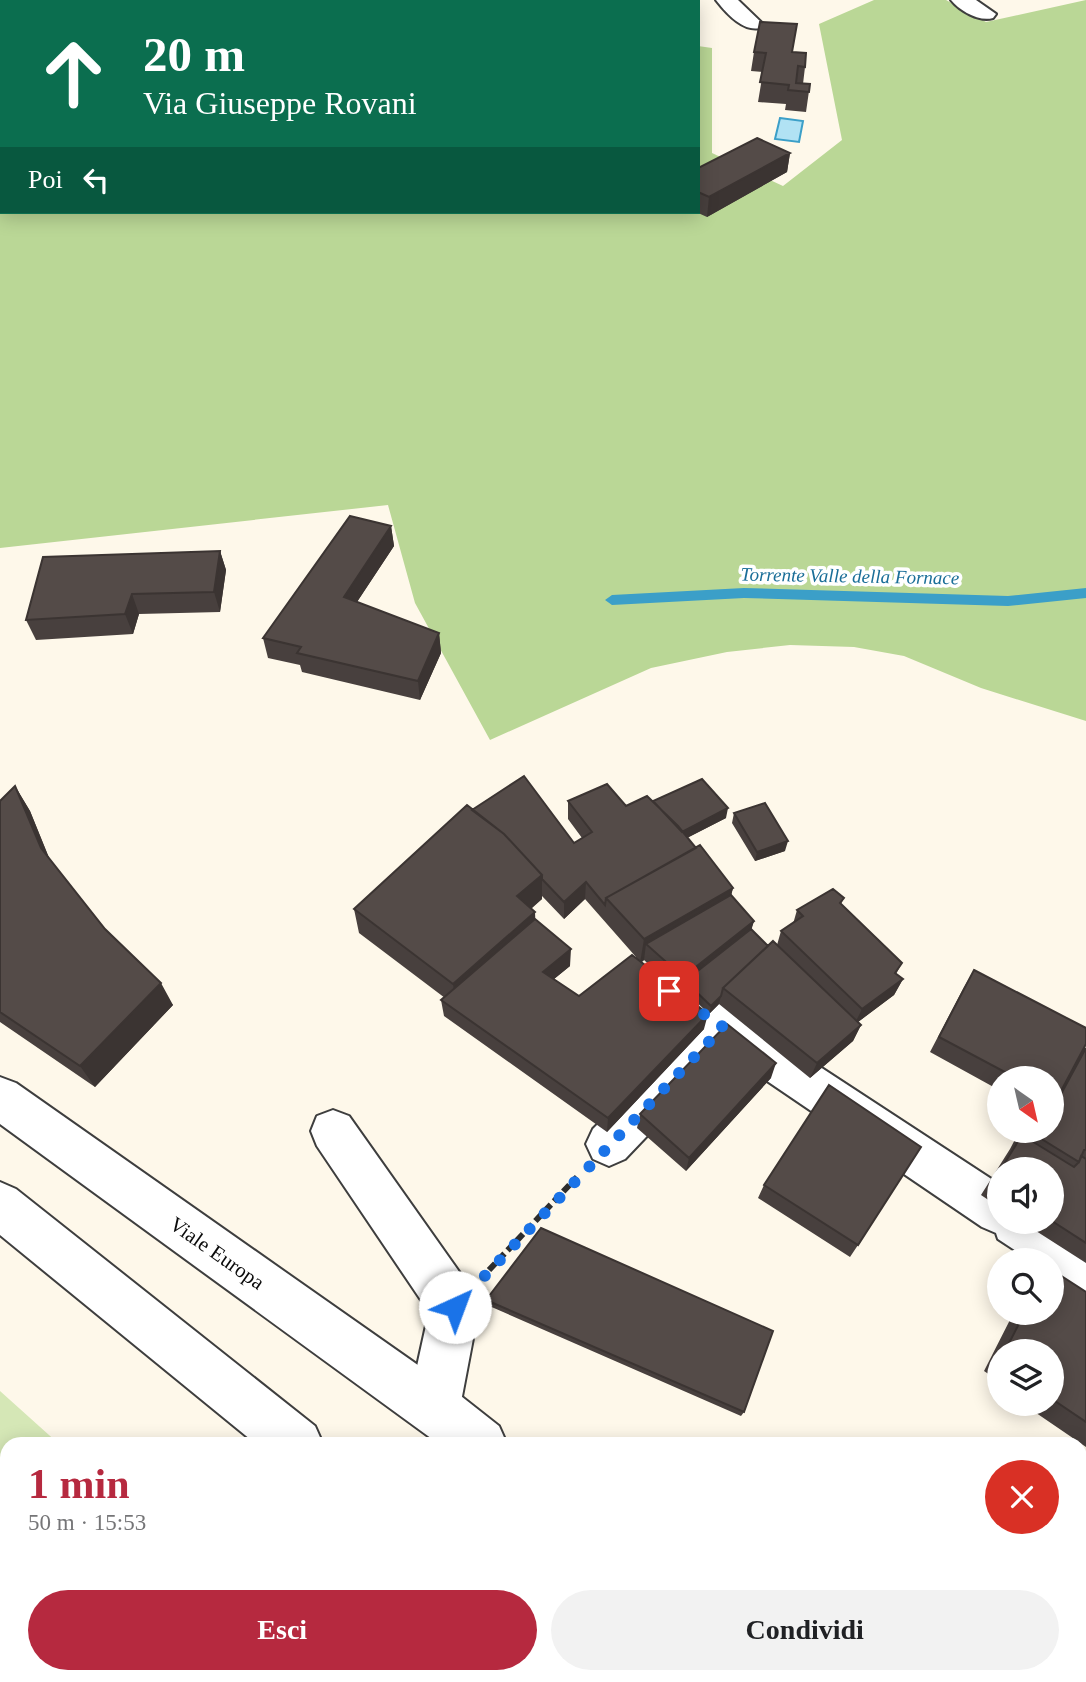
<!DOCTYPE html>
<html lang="it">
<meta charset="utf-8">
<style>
body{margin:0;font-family:Georgia,serif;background:#f2f2f2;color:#202124;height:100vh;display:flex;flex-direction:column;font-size:26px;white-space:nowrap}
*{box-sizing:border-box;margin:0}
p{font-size:23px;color:#757577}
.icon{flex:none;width:38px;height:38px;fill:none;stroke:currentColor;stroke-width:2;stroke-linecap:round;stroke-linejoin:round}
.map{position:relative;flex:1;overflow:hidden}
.details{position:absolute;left:0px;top:1437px;width:1087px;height:247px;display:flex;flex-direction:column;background:#fff;border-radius:21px 21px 0 0;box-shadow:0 4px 18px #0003}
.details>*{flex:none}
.banner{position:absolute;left:0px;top:0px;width:700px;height:214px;box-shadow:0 4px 18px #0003;background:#0b6e4f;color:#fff;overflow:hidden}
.needle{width:46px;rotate:146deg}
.fabs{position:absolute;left:987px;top:1066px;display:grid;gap:14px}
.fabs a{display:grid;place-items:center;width:77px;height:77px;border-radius:50%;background:#fff;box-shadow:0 4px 18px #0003;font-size:35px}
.pin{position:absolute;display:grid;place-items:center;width:60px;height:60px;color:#fff;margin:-30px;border-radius:14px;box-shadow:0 4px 10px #0006}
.me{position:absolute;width:77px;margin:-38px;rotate:43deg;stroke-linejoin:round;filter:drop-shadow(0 0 5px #0008)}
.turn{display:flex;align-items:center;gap:24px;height:147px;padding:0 28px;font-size:32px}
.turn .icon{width:91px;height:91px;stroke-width:2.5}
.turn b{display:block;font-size:49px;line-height:60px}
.then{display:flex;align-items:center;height:66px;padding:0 28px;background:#0003;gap:14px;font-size:26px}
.round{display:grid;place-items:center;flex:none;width:74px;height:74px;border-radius:37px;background:#f2f2f2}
.overview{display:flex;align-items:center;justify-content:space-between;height:119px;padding:0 28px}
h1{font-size:42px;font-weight:600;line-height:52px;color:#b6293f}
.cta{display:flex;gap:14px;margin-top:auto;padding:14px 28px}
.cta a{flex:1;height:80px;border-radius:42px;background:#b6293f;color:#fff;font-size:28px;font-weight:600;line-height:80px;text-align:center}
.cta a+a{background:#f2f2f2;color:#202124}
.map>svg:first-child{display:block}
.green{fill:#d5e7b6}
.forest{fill:#bad796}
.water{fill:#b1e2f4;stroke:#3b9fc8;stroke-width:2}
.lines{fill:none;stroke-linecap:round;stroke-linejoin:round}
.stream{fill:#3b9fc8;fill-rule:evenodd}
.service-casing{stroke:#3e3e3e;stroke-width:3}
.minor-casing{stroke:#3e3e3e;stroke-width:4}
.tertiary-casing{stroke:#3e3e3e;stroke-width:4}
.path{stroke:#2d2d2d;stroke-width:6;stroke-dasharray:9 4.5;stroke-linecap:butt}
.service{fill:#fff;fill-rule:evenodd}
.minor{fill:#fff;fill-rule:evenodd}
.tertiary{fill:#fff;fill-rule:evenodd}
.wall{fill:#48403e;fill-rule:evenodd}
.shaded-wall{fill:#3b3432}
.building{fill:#544b48;stroke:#3b3432;stroke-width:2}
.route{stroke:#1a73e8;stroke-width:12;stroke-dasharray:0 21.6}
.labels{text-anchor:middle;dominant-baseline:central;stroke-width:7;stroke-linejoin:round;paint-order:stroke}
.water-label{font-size:19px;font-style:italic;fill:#1a6e98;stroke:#fff}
.near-street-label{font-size:21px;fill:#0b0b0b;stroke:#fff}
</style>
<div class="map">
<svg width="1086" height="1682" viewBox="0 0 1086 1682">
<rect width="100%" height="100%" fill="#fef8ea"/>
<path class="green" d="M 0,1391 L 59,1444 L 7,1444 L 7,1676 L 322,1676 L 328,1682 L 0,1682 Z"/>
<path class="forest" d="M 874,0 L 946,0 L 986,22 L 1086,0 L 1086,721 L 981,688 L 904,656 L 854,647 L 790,645 L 727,652 L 651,668 L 490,740 L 415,603 L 388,505 L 0,548 L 0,136 L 2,212 L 698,212 L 698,46 L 712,48 L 712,153 L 783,186 L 842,140 L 819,24 Z"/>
<path class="water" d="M 780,118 L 803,121 L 799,142 L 775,139 Z"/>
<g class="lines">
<path class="stream" d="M 744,588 L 1008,596 L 1086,588 L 1086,598 L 1008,606 L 744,598 L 612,605 L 605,600 L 612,595 Z"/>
<g class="service-casing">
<path id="service" d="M 972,1676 L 1004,1676 L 1007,1682 L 974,1682 Z"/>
</g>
<g class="minor-casing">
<path id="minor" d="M 716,0 L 738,0 L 763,24 L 760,28 C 743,32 726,13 716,0 Z
M 951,0 L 976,0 L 996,14 L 993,18 C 979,22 960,11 951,0 Z
M 669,972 L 684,978 L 999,1184 L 999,1222 L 1052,1222 L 1052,1219 L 1086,1242 L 1086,1294 L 1052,1275 L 1052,1260 L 1030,1260 L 998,1239 L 996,1233 L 982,1227 L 726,1053 L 625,1159 L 609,1166 L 593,1159 L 586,1144 L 593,1129 L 692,1030 L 654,1004 L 648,991 L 654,978 Z
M 333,1110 L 349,1116 L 472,1290 L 479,1307 L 460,1407 L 452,1425 L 434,1433 L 416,1425 L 408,1407 L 429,1312 L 317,1146 L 311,1131 L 317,1116 Z"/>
</g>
<g class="tertiary-casing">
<path id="tertiary" d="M 0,1077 L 16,1083 L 452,1389 L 499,1426 L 507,1444 L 439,1444 L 0,1124 Z
M 0,1182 L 16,1189 L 315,1426 L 323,1444 L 256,1444 L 0,1235 Z
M 553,1676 L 614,1676 L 617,1682 L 555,1682 Z
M 749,1676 L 810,1676 L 813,1682 L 751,1682 Z"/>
</g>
<path class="path" d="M 489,1270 L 577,1177"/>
<use href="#service" class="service"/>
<use href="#minor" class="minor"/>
<use href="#tertiary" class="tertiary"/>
</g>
<path class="wall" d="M 273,0 L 306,0 L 302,2 L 279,2 Z
M 754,52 L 793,52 L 805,67 L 803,84 L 810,84 L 806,112 L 785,110 L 786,104 L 758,102 L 763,72 L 751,71 Z
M 790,153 L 787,172 L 707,217 L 696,212 L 698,212 L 698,168 Z
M 391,526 L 394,546 L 357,602 L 439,633 L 441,653 L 420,700 L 302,672 L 300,665 L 268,658 L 263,638 Z
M 220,551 L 226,570 L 220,612 L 139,614 L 133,634 L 36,640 L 26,620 Z
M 15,786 L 30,811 L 50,860 L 105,929 L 173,1005 L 95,1087 L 0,1022 L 0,801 Z
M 568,801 L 626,806 L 653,801 L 726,818 L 687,838 L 696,848 L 733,888 L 731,895 L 754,921 L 751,929 L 768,946 L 777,945 L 781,931 L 793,924 L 797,910 L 844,898 L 841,904 L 902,963 L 896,974 L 903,979 L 894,995 L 858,1022 L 861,1025 L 853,1041 L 810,1078 L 719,1004 L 709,1014 L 684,990 L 681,992 L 704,1029 L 607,1132 L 444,1016 L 441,1000 L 445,998 L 359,933 L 354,909 L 472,810 L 574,843 L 582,838 L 568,819 ZM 542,896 L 564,919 L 585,899 L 636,957 L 579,996 L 554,979 L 570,966 L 535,919 L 535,912 L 531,909 L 542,899 ZM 644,960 L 670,984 L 642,962 Z
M 734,813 L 785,851 L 755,861 L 732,823 Z
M 974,970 L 1081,1053 L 1086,1048 L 1086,1263 L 1022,1222 L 1052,1222 L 1052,1169 L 999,1169 L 999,1207 L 981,1195 L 1010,1149 L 1020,1130 L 1052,1130 L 1052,1078 L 999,1078 L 999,1090 L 930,1052 L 964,987 Z
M 771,1078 L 686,1171 L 637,1128 L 640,1114 Z
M 764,1185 L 858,1245 L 850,1257 L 758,1198 Z
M 1086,1292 L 1086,1447 L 1023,1404 L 1052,1404 L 1052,1351 L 999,1351 L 999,1381 L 984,1371 L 1014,1312 L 1052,1312 Z
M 486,1300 L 744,1412 L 741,1416 L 487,1305 Z"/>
<path class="shaded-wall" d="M 293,0 L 306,0 L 302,2 L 294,2 Z
M 790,153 L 787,172 L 707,217 L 709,197 Z
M 391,526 L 394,546 L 347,617 L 344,597 Z
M 220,551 L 226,570 L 220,612 L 214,592 Z
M 132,594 L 139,614 L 133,634 L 125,614 Z
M 439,633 L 441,653 L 420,700 L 418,681 Z
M 15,786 L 30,811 L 55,873 L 41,848 Z
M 728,808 L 726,818 L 675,844 L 677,835 Z
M 788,841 L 785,851 L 755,861 L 757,852 Z
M 542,875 L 542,899 L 517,920 L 517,896 Z
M 586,882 L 585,899 L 564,919 L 564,902 Z
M 733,888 L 727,912 L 646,944 L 644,960 L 640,963 L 644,939 Z
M 535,912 L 536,936 L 456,1006 L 453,984 Z
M 754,921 L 749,938 L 685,981 L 684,990 L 680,993 L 683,977 Z
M 571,949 L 570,966 L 543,988 L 543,972 Z
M 903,979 L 894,995 L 854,1025 L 862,1009 Z
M 161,983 L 173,1005 L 95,1087 L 80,1066 Z
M 721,996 L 719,1004 L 709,1014 L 711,1006 Z
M 708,1014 L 704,1029 L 607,1132 L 608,1118 Z
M 861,1025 L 853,1041 L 810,1078 L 817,1063 Z
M 776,1063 L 771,1078 L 686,1171 L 689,1158 Z"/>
<path class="building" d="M 315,0 L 323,0 L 329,2 L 311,2 Z
M 760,22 L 797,24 L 792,52 L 806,53 L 805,67 L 798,66 L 796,83 L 810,84 L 809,92 L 788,90 L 789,85 L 760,82 L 766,53 L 754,52 Z
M 757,138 L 790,153 L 709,197 L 698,192 L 698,168 Z
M 350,516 L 391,526 L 344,597 L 439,633 L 418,681 L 297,653 L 301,647 L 263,638 Z
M 220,551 L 214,592 L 132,594 L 125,614 L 26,620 L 43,557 Z
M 524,776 L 574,843 L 592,832 L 568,801 L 607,784 L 626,806 L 647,796 L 678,826 L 696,848 L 606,898 L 605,905 L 586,882 L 564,902 L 542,879 L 542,875 L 504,834 L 472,810 Z
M 702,779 L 728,808 L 682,832 L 653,801 Z
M 15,786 L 41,848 L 105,929 L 161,983 L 80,1066 L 0,1012 L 0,801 Z
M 765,803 L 788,841 L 757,852 L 734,813 Z
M 467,805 L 504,834 L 542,875 L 517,896 L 535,912 L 453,984 L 354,909 Z
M 700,845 L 733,888 L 644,939 L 606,898 Z
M 833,889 L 844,898 L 840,903 L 902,963 L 895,973 L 903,979 L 862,1009 L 781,931 L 803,916 L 797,910 Z
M 731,895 L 754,921 L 683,977 L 646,944 Z
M 535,919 L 571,949 L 543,972 L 579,996 L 632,955 L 708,1014 L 608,1118 L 441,1000 Z
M 751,929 L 768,946 L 723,988 L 721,996 L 711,1006 L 685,981 Z
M 773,941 L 861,1025 L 817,1063 L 723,988 Z
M 974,970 L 1086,1028 L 1086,1044 L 1060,1093 L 1052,1088 L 1052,1078 L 1016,1078 L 939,1037 Z
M 727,1024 L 776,1063 L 689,1158 L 640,1114 Z
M 1086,1048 L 1086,1150 L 1084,1150 L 1079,1162 L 1027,1130 L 1052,1130 L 1052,1088 L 1061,1094 Z
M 829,1085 L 921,1147 L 858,1245 L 764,1185 Z
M 1022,1135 L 1074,1167 L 1079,1162 L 1081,1156 L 1086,1159 L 1086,1243 L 1052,1221 L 1052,1169 L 1001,1169 Z
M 999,1172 L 999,1187 L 992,1183 Z
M 541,1228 L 773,1331 L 744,1412 L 486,1300 Z
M 1052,1270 L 1086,1292 L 1086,1422 L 1052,1399 L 1052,1351 L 1005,1351 L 1025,1312 L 1052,1312 Z"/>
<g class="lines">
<path class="route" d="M 455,1307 L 723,1027 L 669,991"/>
</g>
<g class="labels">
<g class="water-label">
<text transform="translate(850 576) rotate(1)">Torrente Valle della Fornace</text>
</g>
<g class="near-street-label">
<text transform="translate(217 1253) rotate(35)">Viale Europa</text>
</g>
</g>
</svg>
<div class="fabs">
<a><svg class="needle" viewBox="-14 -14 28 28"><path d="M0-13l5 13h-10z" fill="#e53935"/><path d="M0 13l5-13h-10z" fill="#757577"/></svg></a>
<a><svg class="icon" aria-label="sound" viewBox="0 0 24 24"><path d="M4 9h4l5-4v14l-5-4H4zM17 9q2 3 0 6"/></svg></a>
<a><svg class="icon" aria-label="search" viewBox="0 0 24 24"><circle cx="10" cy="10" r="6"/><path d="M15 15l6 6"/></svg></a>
<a><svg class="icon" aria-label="layers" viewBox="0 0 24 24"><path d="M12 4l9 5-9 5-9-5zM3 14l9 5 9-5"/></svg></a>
</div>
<div class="pin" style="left:669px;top:991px;background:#d93025"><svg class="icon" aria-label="arrive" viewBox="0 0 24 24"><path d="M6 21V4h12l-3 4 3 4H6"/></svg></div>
<svg class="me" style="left:455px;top:1307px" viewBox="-20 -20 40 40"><circle r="19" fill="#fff"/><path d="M0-13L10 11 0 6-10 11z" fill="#1a73e8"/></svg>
<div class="banner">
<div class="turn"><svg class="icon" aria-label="ahead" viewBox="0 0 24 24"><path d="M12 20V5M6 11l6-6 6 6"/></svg><div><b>20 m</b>Via Giuseppe Rovani</div></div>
<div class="then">Poi<svg class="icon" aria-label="left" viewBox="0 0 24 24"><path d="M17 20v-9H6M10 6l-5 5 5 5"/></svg></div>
</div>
<section class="details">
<div class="overview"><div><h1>1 min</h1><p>50 m · 15:53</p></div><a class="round" style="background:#d93025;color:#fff"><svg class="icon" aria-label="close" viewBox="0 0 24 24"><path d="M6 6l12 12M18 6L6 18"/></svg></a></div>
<div class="cta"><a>Esci</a><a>Condividi</a></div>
</section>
</div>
